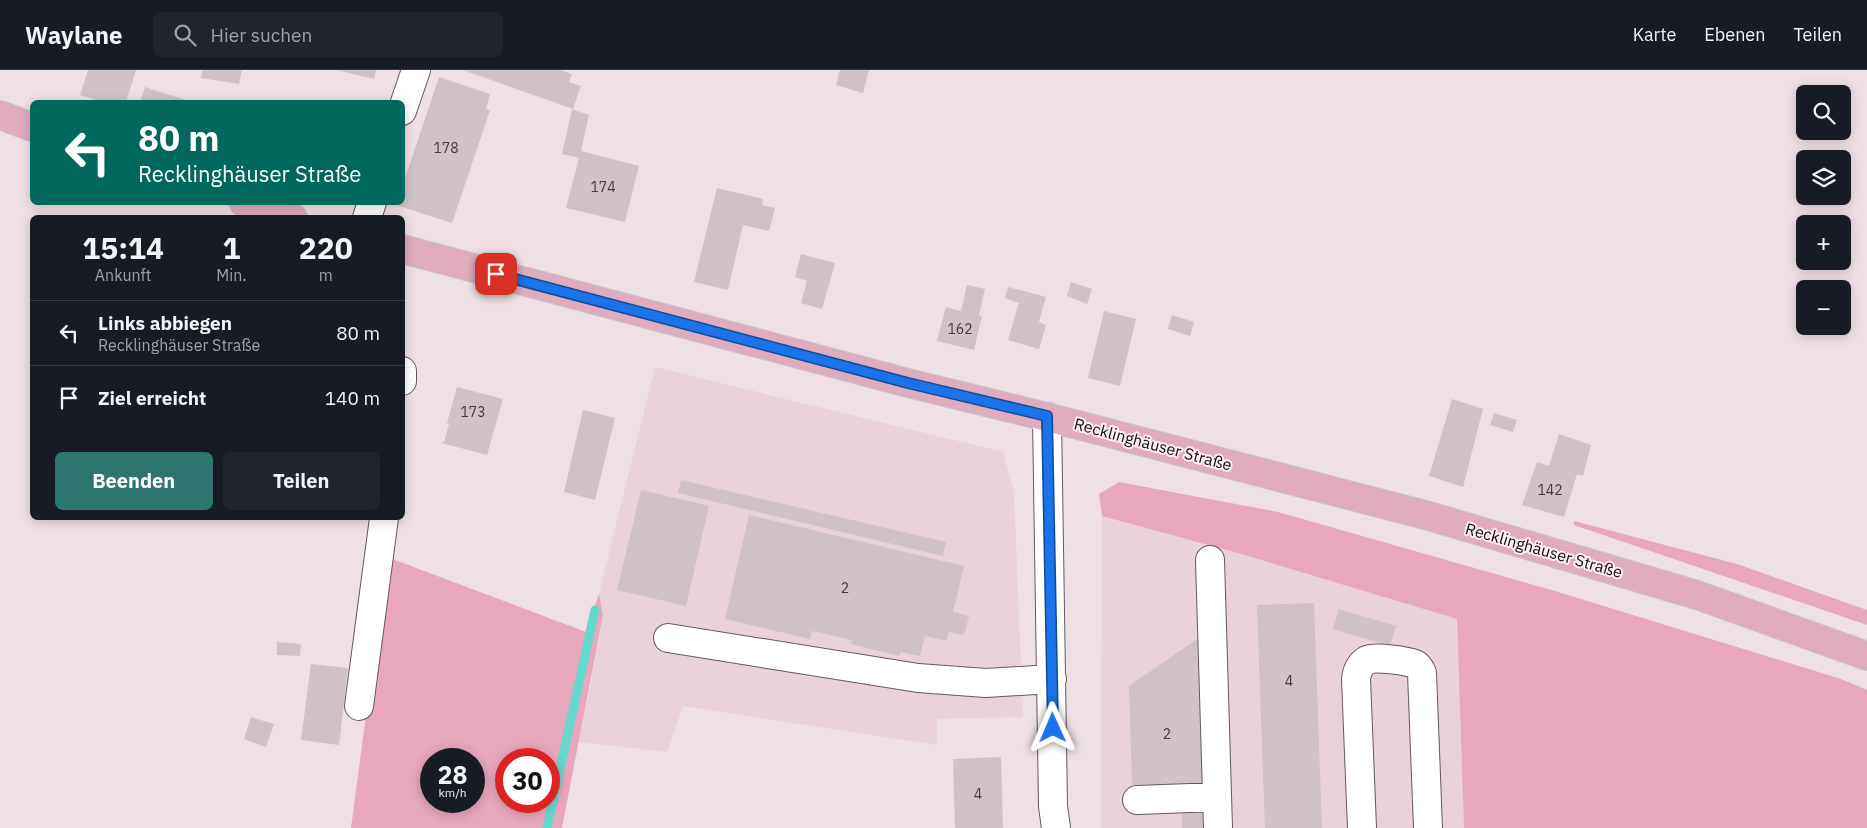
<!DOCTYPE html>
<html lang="de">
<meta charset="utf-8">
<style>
body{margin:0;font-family:"IBM Plex Sans",sans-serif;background:#20242c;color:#f1f3f6;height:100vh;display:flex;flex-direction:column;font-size:19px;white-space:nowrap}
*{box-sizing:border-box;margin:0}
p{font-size:16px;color:#9ea1a6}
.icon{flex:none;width:28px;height:28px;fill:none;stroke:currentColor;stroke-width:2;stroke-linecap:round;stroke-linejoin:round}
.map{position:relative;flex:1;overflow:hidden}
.details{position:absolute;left:30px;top:145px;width:375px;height:305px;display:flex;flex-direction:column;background:#171b24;border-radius:8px;box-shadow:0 2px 12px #0003}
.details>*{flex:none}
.guide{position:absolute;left:30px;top:30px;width:375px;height:105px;border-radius:8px;box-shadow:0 2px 12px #0003;background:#00695c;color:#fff;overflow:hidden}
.tools{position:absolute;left:1796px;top:15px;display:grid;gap:10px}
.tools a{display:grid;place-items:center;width:55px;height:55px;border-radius:8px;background:#171b24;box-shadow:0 2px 12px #0003;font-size:25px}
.speed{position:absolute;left:420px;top:678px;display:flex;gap:10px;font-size:25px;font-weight:700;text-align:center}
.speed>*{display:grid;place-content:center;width:65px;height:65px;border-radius:50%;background:#171b24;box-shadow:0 2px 12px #0003;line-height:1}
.speed small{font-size:12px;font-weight:400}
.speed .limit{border:8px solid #d22;background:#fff;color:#111}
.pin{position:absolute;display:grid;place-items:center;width:42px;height:42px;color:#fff;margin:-21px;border-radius:10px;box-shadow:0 2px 8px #0006}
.me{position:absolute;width:55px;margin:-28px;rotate:359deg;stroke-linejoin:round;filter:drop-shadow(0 0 4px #0008)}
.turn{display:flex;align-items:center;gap:18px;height:105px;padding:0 25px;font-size:22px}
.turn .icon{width:65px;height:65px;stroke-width:2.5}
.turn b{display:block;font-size:35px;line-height:42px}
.eta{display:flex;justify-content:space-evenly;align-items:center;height:85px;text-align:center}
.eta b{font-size:30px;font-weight:700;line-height:35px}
.button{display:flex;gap:10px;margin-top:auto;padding:10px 25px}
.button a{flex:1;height:58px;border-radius:8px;background:#2d7670;color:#fff;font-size:20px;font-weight:700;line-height:58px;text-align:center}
.button a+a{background:#20242c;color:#f1f3f6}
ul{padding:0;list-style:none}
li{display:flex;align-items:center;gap:15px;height:65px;padding:0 25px;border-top:1px solid #363941}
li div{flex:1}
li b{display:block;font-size:19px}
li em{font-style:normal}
header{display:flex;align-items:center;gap:30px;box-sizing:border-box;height:70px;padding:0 25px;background:#171b24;border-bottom:1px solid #363941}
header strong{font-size:24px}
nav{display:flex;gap:28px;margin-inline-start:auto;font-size:18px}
.search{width:350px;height:45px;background:#20242c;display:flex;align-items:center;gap:12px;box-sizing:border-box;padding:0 18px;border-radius:8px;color:#9ea1a6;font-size:19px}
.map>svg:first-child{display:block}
.built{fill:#e9d2d9}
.green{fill:#e7a7bd;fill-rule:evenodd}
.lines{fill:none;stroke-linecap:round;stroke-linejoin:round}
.stream{stroke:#65d7cd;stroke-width:9}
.building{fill:#d1c2c7}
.minor-casing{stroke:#65595d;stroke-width:30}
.major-casing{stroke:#c6c5c5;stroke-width:30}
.minor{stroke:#fff;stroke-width:28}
.major{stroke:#dfacbf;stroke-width:28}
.route-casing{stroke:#114b97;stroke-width:12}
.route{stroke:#1a73e8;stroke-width:9}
.labels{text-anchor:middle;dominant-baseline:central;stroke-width:4;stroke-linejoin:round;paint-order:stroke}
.number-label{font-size:14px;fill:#423a3d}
.street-label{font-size:16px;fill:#120d0f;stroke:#fdeef2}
</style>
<header>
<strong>Waylane</strong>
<div class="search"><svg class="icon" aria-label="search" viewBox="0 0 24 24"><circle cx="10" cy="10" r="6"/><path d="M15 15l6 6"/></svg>Hier suchen</div>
<nav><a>Karte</a><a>Ebenen</a><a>Teilen</a></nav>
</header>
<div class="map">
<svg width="1867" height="758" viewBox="0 0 1867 758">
<rect width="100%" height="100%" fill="#efe0e5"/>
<path class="built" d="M 655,297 L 1003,382 L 1014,423 L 1023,647 L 937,649 L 937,675 L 683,636 L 667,682 L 578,672 L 591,614 L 603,545 L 599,524 Z
M 1102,446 L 1241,484 L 1457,549 L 1464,758 L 1101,758 Z"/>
<path class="green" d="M 1119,412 L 1278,442 L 1555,521 L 1841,609 L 1867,620 L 1867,758 L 1464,758 L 1457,549 L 1241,484 L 1102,446 L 1099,424 Z
M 1574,451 L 1737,494 L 1867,540 L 1867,555 L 1574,455 Z
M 387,487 L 586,562 L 599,524 L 603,545 L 562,758 L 351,758 ZM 431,689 L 474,689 L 474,731 L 431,731 ZM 506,689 L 549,689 L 549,731 L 506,731 Z"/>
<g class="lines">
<path class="stream" d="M 547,758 L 595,540"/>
</g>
<path class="building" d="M 88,0 L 136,0 L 126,32 L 103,32 L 80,25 Z
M 202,0 L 242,0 L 239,14 L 201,8 Z
M 336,0 L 376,0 L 374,9 Z
M 463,0 L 561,0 L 572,4 L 569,12 L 581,16 L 573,39 Z
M 840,0 L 869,0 L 863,23 L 836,15 Z
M 439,7 L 490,24 L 486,39 L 490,40 L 452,153 L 396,135 L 397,132 L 402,132 L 402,117 Z
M 145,17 L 192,32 L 140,32 Z
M 572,39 L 589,45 L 581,81 L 639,96 L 625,152 L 566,138 L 579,88 L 562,84 Z
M 717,118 L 763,129 L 762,135 L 775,138 L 769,161 L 743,155 L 728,220 L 694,212 Z
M 801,184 L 835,193 L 822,239 L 801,233 L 807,211 L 795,207 Z
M 1071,212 L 1092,219 L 1087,234 L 1067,226 Z
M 967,215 L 985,219 L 979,245 L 982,246 L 974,280 L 937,271 L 946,237 L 961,241 Z
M 1008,217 L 1046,227 L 1039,252 L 1046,255 L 1039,279 L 1008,270 L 1019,233 L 1005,228 Z
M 1104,241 L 1136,249 L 1120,316 L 1088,308 Z
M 1172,245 L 1194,252 L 1190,266 L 1168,259 Z
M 457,317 L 503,329 L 487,385 L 442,373 L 442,372 L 444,372 L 449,354 L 447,353 Z
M 1452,329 L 1483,339 L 1463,417 L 1429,406 Z
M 583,340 L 615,348 L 595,430 L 564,422 Z
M 1494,343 L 1517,350 L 1513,362 L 1490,355 Z
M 1559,364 L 1591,375 L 1583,406 L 1577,404 L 1564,447 L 1522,435 L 1537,392 L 1549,396 Z
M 681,410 L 946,472 L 943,486 L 678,423 Z
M 641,420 L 709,436 L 686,536 L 617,520 Z
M 749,445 L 964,496 L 953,542 L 969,546 L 964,565 L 949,562 L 946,571 L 925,566 L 920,586 L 900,582 L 899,586 L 851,574 L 852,570 L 812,561 L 810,569 L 725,549 Z
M 1314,533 L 1322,758 L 1265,758 L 1257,535 Z
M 1339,539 L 1396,556 L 1390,576 L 1333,559 Z
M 1200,567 L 1205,713 L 1132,715 L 1129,616 Z
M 277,572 L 301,574 L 300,586 L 277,585 Z
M 311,594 L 348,598 L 339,675 L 301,670 Z
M 251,647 L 274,654 L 266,677 L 244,669 Z
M 1001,687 L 1003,758 L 955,758 L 953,689 Z
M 1206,742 L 1206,758 L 1182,758 L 1182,743 Z"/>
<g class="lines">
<g class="minor-casing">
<path id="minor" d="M 402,41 L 416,0
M 367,148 L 372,132
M 402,301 L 402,311
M 1047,347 L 1053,736 L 1056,758
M 1210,490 L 1218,758
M 668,568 L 918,608 L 986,613 L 1052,609
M 359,636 L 384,448
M 1137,730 L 1217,727
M 1362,758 L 1356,609 C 1357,601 1360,594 1367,590 C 1375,586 1407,591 1415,594 C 1419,596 1420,599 1422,603 L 1428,758"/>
</g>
<g class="major-casing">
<path id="major" d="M 0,45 L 32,57
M 243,132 L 293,148
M 402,179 L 908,313 L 1047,347 L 1429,446 L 1697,525 L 1867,586"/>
</g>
<use href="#minor" class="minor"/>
<use href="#major" class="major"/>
</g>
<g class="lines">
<g class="route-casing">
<path id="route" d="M 496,204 L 908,313 L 1047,346 L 1053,658"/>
</g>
<use href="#route" class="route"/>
</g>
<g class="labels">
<g class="number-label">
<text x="446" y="78">178</text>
<text x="603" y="117">174</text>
<text x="960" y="259">162</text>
<text x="473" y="342">173</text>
<text x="1550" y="420">142</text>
<text x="845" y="518">2</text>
<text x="1289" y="611">4</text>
<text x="1167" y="664">2</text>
<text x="978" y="724">4</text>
</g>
<g class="street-label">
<text transform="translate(1153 374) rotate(15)">Recklinghäuser Straße</text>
<text transform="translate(1544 480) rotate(16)">Recklinghäuser Straße</text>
</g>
</g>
</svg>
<div class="tools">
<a><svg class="icon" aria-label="search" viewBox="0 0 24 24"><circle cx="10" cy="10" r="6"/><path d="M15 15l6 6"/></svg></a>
<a><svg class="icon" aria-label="layers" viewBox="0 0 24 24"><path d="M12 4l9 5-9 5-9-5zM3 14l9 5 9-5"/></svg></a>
<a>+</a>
<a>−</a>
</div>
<div class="speed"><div>28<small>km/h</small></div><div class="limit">30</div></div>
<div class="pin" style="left:496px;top:204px;background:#d93025"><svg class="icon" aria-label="arrive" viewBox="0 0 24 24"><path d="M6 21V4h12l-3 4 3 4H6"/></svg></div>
<svg class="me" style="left:1053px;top:658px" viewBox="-20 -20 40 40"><path d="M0-17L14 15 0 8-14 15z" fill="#1a73e8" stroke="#fff" stroke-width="4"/></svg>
<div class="guide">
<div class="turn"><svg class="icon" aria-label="left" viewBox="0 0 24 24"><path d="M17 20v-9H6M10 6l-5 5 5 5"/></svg><div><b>80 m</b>Recklinghäuser Straße</div></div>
</div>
<section class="details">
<div class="eta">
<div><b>15:14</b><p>Ankunft</p></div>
<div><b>1</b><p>Min.</p></div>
<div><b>220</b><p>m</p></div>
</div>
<ul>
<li><svg class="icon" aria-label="left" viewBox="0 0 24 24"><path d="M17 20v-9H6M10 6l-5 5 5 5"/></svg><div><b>Links abbiegen</b><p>Recklinghäuser Straße</p></div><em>80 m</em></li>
<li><svg class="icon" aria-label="arrive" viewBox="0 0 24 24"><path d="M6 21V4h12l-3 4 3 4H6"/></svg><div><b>Ziel erreicht</b></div><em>140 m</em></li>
</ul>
<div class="button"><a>Beenden</a><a>Teilen</a></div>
</section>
</div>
